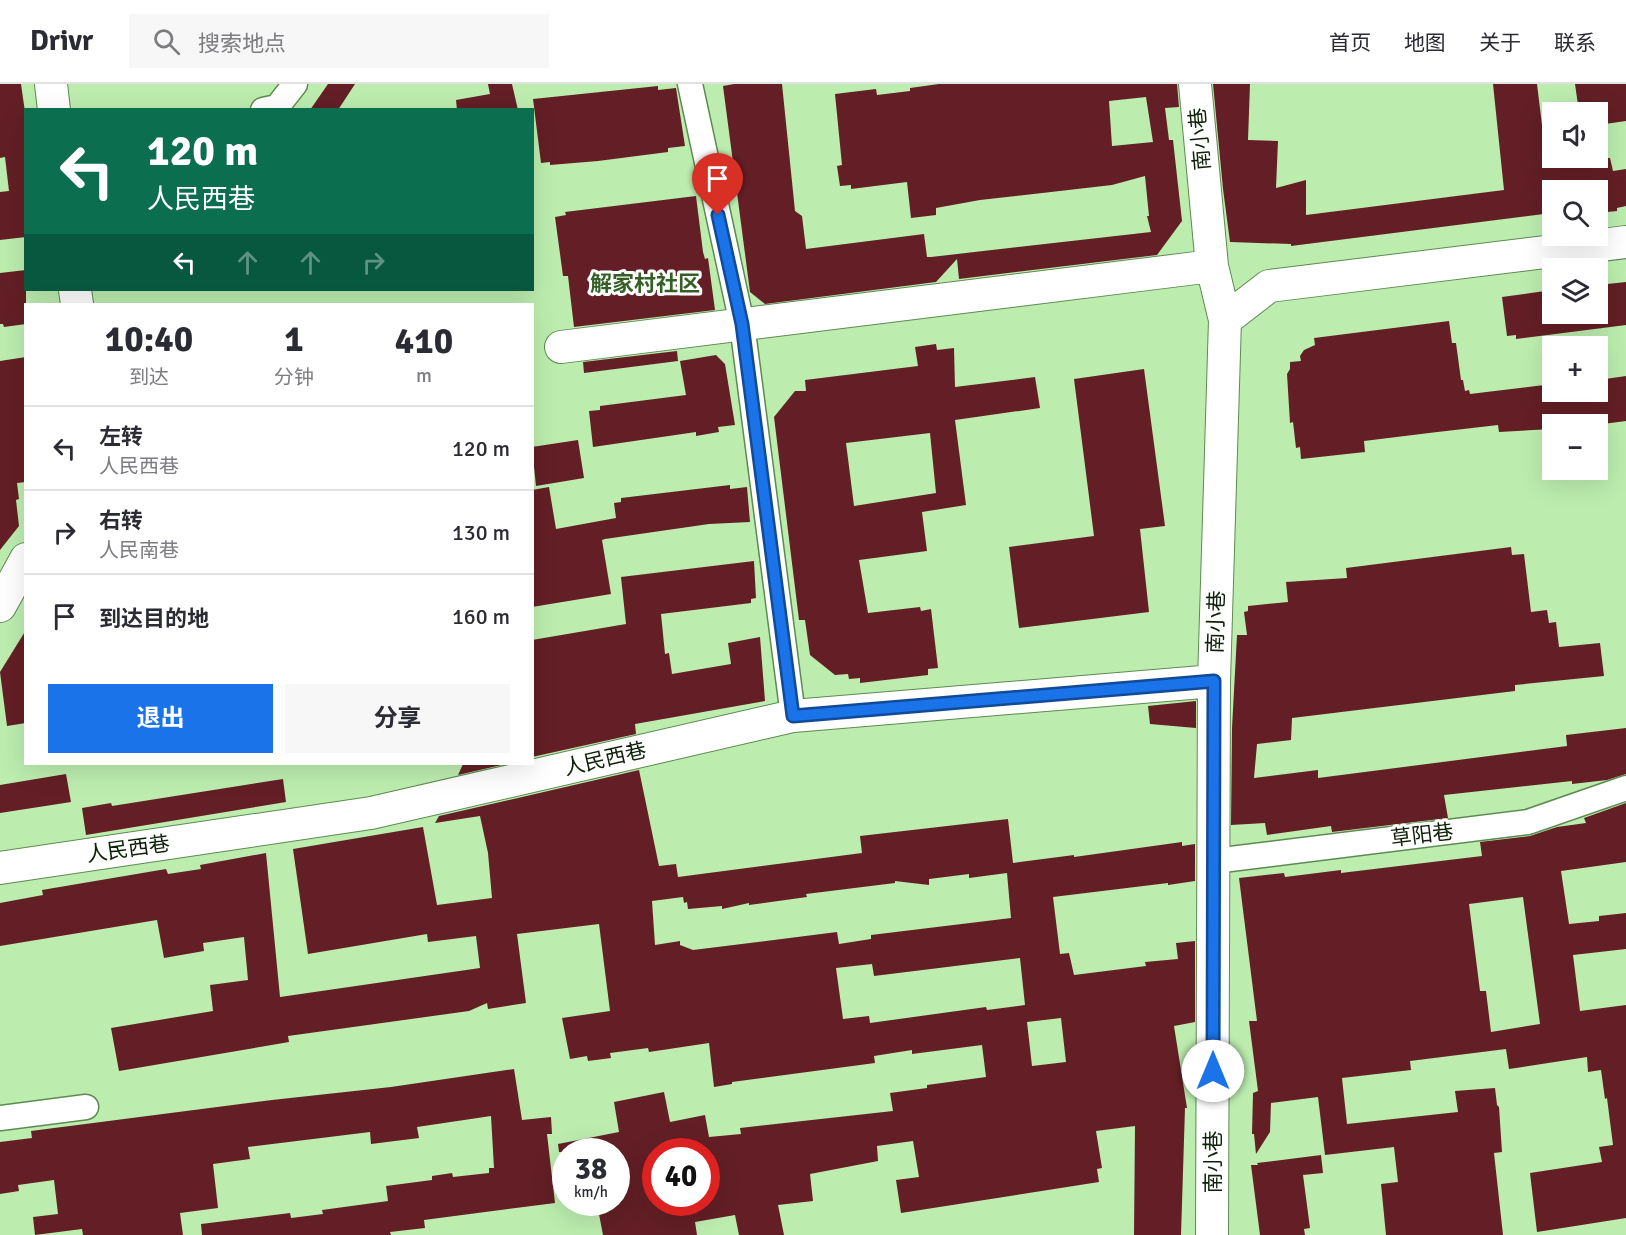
<!DOCTYPE html>
<html lang="zh">
<meta charset="utf-8">
<style>
body{margin:0;font-family:Signika,"Noto Sans SC",sans-serif;background:#f7f7f7;color:#2b2b33;height:100vh;display:flex;flex-direction:column;font-size:22px;white-space:nowrap}
*{box-sizing:border-box;margin:0}
p{font-size:20px;color:#7c7c81}
.icon{flex:none;width:33px;height:33px;fill:none;stroke:currentColor;stroke-width:2;stroke-linecap:round;stroke-linejoin:round}
.map{position:relative;flex:1;overflow:hidden}
.details{position:absolute;left:24px;top:219px;width:510px;height:462px;display:flex;flex-direction:column;background:#fff;border-radius:0px;box-shadow:0 6px 24px #0002}
.details>*{flex:none}
.top-card{position:absolute;left:24px;top:24px;width:510px;height:183px;border-radius:0px;box-shadow:0 6px 24px #0002;background:#0b6e4f;color:#fff;overflow:hidden}
.buttons{position:absolute;left:1542px;top:18px;display:grid;gap:12px}
.buttons a{display:grid;place-items:center;width:66px;height:66px;border-radius:0px;background:#fff;box-shadow:0 6px 24px #0002;font-size:30px}
.speed{position:absolute;left:552px;top:1054px;display:flex;gap:12px;font-size:30px;font-weight:700;text-align:center}
.speed>*{display:grid;place-content:center;width:78px;height:78px;border-radius:50%;background:#fff;box-shadow:0 6px 24px #0002;line-height:1}
.speed small{font-size:15px;font-weight:400}
.speed .limit{border:9px solid #d22;background:#fff;color:#111}
.pin{position:absolute;display:grid;place-items:center;width:51px;height:51px;color:#fff;margin:-62px -26px;border-radius:50% 50% 50% 0;rotate:-45deg;box-shadow:0 0 6px #0007}
.pin .icon{rotate:45deg}
.me{position:absolute;width:66px;margin:-33px;rotate:0deg;stroke-linejoin:round;filter:drop-shadow(0 0 4px #0008)}
.turn{display:flex;align-items:center;gap:21px;height:126px;padding:0 24px;font-size:27px}
.turn .icon{width:78px;height:78px;stroke-width:2.5}
.turn b{display:block;font-size:42px;line-height:51px}
.lanes{display:flex;align-items:center;height:57px;padding:0 24px;background:#0003;justify-content:center;gap:30px;direction:ltr}
.lanes .off{opacity:.35}
.eta{display:flex;justify-content:space-evenly;align-items:center;height:102px;text-align:center}
.eta b{font-size:36px;font-weight:700;line-height:42px}
.primary-button{display:flex;gap:12px;margin-top:auto;padding:12px 24px}
.primary-button a{flex:1;height:69px;border-radius:0px;background:#1a73e8;color:#fff;font-size:24px;font-weight:700;line-height:69px;text-align:center}
.primary-button a+a{background:#f7f7f7;color:#2b2b33}
ul{padding:0;list-style:none}
li{display:flex;align-items:center;gap:18px;height:84px;padding:0 24px;border-top:2px solid #e1e1e2}
li div{flex:1}
li b{display:block;font-size:22px}
li em{font-style:normal}
header{display:flex;align-items:center;gap:36px;box-sizing:border-box;height:84px;padding:0 30px;background:#fff;border-bottom:2px solid #e1e1e2}
header strong{font-size:28px}
nav{display:flex;gap:33px;margin-inline-start:auto;font-size:21px}
.search{width:420px;height:54px;background:#f7f7f7;display:flex;align-items:center;gap:15px;box-sizing:border-box;padding:0 21px;border-radius:0px;color:#7c7c81;font-size:22px}
.map>svg:first-child{display:block}
.building{fill:#631f25;fill-rule:evenodd}
.lines{fill:none;stroke-linecap:round;stroke-linejoin:round}
.minor-casing{stroke:#5d8a50;stroke-width:27}
.tertiary-casing{stroke:#5d8a50;stroke-width:34}
.minor{stroke:#fff;stroke-width:24}
.tertiary{stroke:#fff;stroke-width:32}
.route-casing{stroke:#114b97;stroke-width:15}
.route{stroke:#1a73e8;stroke-width:10}
.labels{text-anchor:middle;dominant-baseline:central;stroke-width:6;stroke-linejoin:round;paint-order:stroke}
.street-label{font-size:21px;fill:#0d2008;stroke:#fefefe}
.neighbourhood-label{font-size:22px;font-weight:bold;fill:#345f27;stroke:#fefefe}
</style>
<header>
<strong>Drivr</strong>
<div class="search"><svg class="icon" aria-label="search" viewBox="0 0 24 24"><circle cx="10" cy="10" r="6"/><path d="M15 15l6 6"/></svg>搜索地点</div>
<nav><a>首页</a><a>地图</a><a>关于</a><a>联系</a></nav>
</header>
<div class="map">
<svg width="1626" height="1151" viewBox="0 0 1626 1151">
<rect width="100%" height="100%" fill="#bcedaf"/>
<path class="building" d="M 0,0 L 21,0 L 26,35 L 26,153 L 0,156 L 0,108 L 9,107 L 5,73 L 0,74 Z
M 328,0 L 355,0 L 338,26 L 310,26 Z
M 488,0 L 512,0 L 518,26 L 457,26 L 456,16 L 490,10 Z
M 734,0 L 782,0 L 795,127 L 802,132 L 806,165 L 924,150 L 927,173 L 931,173 L 1151,148 L 1147,132 L 1149,132 L 1145,92 L 1112,101 L 980,116 L 936,124 L 936,131 L 911,134 L 907,98 L 851,105 L 851,101 L 840,102 L 837,82 L 842,81 L 835,10 L 876,5 L 877,11 L 910,7 L 910,4 L 939,0 L 1177,0 L 1179,23 L 1165,24 L 1169,56 L 1173,56 L 1182,137 L 1157,171 L 959,195 L 957,175 L 936,198 L 765,220 L 750,208 L 723,2 ZM 1146,13 L 1153,58 L 1112,62 L 1109,17 Z
M 1213,0 L 1250,0 L 1248,56 L 1278,57 L 1276,104 L 1306,96 L 1306,131 L 1504,106 L 1493,0 L 1537,0 L 1546,74 L 1610,74 L 1613,87 L 1626,85 L 1626,122 L 1617,124 L 1617,127 L 1598,129 L 1598,106 L 1552,106 L 1552,129 L 1291,162 L 1291,160 L 1230,158 L 1223,105 Z
M 1575,0 L 1626,0 L 1626,37 L 1598,41 L 1598,28 L 1579,28 Z
M 658,2 L 658,6 L 676,4 L 685,62 L 668,64 L 668,68 L 598,77 L 550,81 L 550,78 L 541,79 L 533,15 Z
M 696,112 L 703,168 L 705,175 L 708,174 L 715,226 L 574,243 L 568,192 L 563,192 L 555,133 L 566,131 L 565,128 Z
M 26,186 L 26,240 L 4,243 L 3,240 L 0,240 L 0,189 Z
M 1626,198 L 1626,241 L 1516,255 L 1516,251 L 1507,252 L 1502,213 L 1552,206 L 1552,230 L 1598,230 L 1598,201 Z
M 1449,237 L 1452,259 L 1456,259 L 1461,296 L 1463,296 L 1465,307 L 1469,306 L 1470,310 L 1552,300 L 1552,308 L 1598,308 L 1598,296 L 1626,292 L 1626,337 L 1603,340 L 1603,339 L 1552,340 L 1552,345 L 1499,348 L 1498,341 L 1429,349 L 1364,357 L 1365,368 L 1301,375 L 1300,363 L 1296,364 L 1293,338 L 1290,339 L 1287,290 L 1290,285 L 1290,278 L 1301,277 L 1300,272 L 1304,266 L 1315,261 L 1314,254 Z
M 936,260 L 937,266 L 954,264 L 955,303 L 1035,293 L 1040,324 L 955,336 L 966,421 L 922,428 L 927,467 L 859,476 L 868,529 L 920,523 L 921,527 L 931,525 L 938,584 L 928,585 L 928,591 L 860,599 L 860,594 L 849,595 L 848,590 L 835,591 L 810,571 L 805,536 L 799,536 L 774,333 L 795,307 L 806,307 L 805,296 L 918,282 L 915,263 ZM 930,349 L 936,409 L 854,422 L 846,359 Z
M 677,267 L 678,277 L 584,289 L 583,278 Z
M 716,271 L 725,280 L 735,341 L 718,343 L 719,348 L 696,352 L 696,348 L 593,363 L 589,327 L 600,326 L 600,322 L 686,311 L 680,277 Z
M 26,273 L 26,398 L 17,399 L 19,415 L 16,416 L 19,442 L 0,466 L 0,277 Z
M 1144,285 L 1165,442 L 1140,445 L 1149,528 L 1019,544 L 1009,463 L 1094,452 L 1074,295 Z
M 578,356 L 584,394 L 536,402 L 532,363 Z
M 730,401 L 730,405 L 747,403 L 750,438 L 709,440 L 605,455 L 602,456 L 611,510 L 532,523 L 532,406 L 549,403 L 556,445 L 616,434 L 614,419 L 621,418 L 621,414 Z
M 1511,463 L 1512,471 L 1524,470 L 1531,528 L 1547,526 L 1549,539 L 1556,538 L 1559,563 L 1600,559 L 1604,592 L 1515,601 L 1515,607 L 1292,634 L 1291,656 L 1257,660 L 1254,694 L 1318,686 L 1318,694 L 1567,662 L 1566,651 L 1626,644 L 1626,690 L 1607,696 L 1572,700 L 1572,697 L 1444,711 L 1448,734 L 1332,748 L 1331,742 L 1267,751 L 1265,739 L 1231,741 L 1232,644 L 1237,551 L 1247,551 L 1244,528 L 1248,527 L 1248,522 L 1288,518 L 1286,498 L 1347,494 L 1346,484 Z
M 754,477 L 756,514 L 751,515 L 751,519 L 661,530 L 665,570 L 669,569 L 672,590 L 731,580 L 728,559 L 760,553 L 765,617 L 635,640 L 636,650 L 532,673 L 532,556 L 626,540 L 621,493 Z
M 26,546 L 26,639 L 7,642 L 0,588 Z
M 1196,617 L 1196,644 L 1150,640 L 1148,622 Z
M 463,680 L 506,680 L 458,691 Z
M 639,686 L 659,782 L 676,780 L 678,793 L 862,769 L 860,752 L 1008,735 L 1013,779 L 1074,771 L 1074,773 L 1182,758 L 1182,762 L 1195,760 L 1195,797 L 1168,801 L 1168,799 L 1053,813 L 1060,870 L 1069,869 L 1074,891 L 1146,882 L 1145,878 L 1178,875 L 1176,859 L 1195,857 L 1195,938 L 1174,942 L 1187,1024 L 1185,1024 L 1181,1151 L 1134,1151 L 1135,1042 L 1096,1047 L 1102,1084 L 1097,1085 L 1099,1098 L 901,1129 L 896,1096 L 919,1093 L 913,1057 L 877,1062 L 878,1077 L 810,1090 L 813,1117 L 778,1121 L 784,1151 L 739,1151 L 735,1131 L 695,1138 L 697,1151 L 603,1151 L 598,1125 L 616,1122 L 616,1068 L 559,1068 L 558,1060 L 619,1048 L 614,1018 L 664,1008 L 670,1038 L 705,1031 L 709,1053 L 741,1050 L 740,1044 L 893,1027 L 890,1009 L 927,1004 L 927,1001 L 986,993 L 982,961 L 912,970 L 912,966 L 874,972 L 875,979 L 732,998 L 732,1000 L 714,1003 L 709,959 L 649,968 L 648,964 L 610,969 L 611,974 L 588,977 L 587,972 L 570,975 L 562,934 L 610,927 L 599,840 L 517,850 L 526,919 L 488,925 L 487,919 L 469,927 L 288,952 L 289,958 L 119,987 L 111,944 L 213,927 L 210,901 L 248,896 L 244,853 L 203,859 L 204,867 L 164,874 L 157,836 L 0,862 L 0,819 L 43,811 L 42,806 L 166,785 L 168,790 L 201,785 L 200,781 L 266,769 L 280,913 L 480,884 L 476,852 L 428,858 L 427,850 L 308,870 L 293,765 L 423,743 L 437,821 L 492,814 L 488,769 L 480,732 L 435,739 L 439,732 ZM 1007,789 L 1011,834 L 871,851 L 871,855 L 839,860 L 837,848 L 693,866 L 680,861 L 680,857 L 655,861 L 652,817 L 683,813 L 684,819 L 687,818 L 688,825 L 722,822 L 722,825 L 749,819 L 749,821 L 807,813 L 806,810 L 895,799 L 895,797 L 929,801 L 929,795 L 969,790 L 969,794 ZM 1020,874 L 1025,921 L 987,926 L 986,923 L 870,939 L 869,932 L 843,935 L 836,884 L 872,880 L 874,892 ZM 1061,934 L 1066,978 L 1032,982 L 1027,938 ZM 706,1063 L 706,1119 L 656,1119 L 656,1068 L 681,1068 Z
M 66,690 L 71,718 L 0,729 L 0,701 Z
M 283,695 L 286,718 L 86,751 L 82,724 L 111,719 L 112,722 Z
M 1626,719 L 1626,778 L 1561,787 L 1569,840 L 1599,837 L 1599,832 L 1626,829 L 1626,865 L 1573,871 L 1580,927 L 1626,921 L 1626,1134 L 1537,1148 L 1530,1089 L 1602,1078 L 1599,1063 L 1613,1061 L 1607,1014 L 1605,1015 L 1601,986 L 1588,988 L 1587,973 L 1509,985 L 1506,965 L 1410,977 L 1411,986 L 1342,994 L 1347,1040 L 1458,1028 L 1455,1007 L 1495,1004 L 1497,1021 L 1499,1023 L 1502,1068 L 1494,1069 L 1503,1151 L 1386,1151 L 1381,1100 L 1398,1098 L 1394,1063 L 1325,1071 L 1318,1013 L 1271,1019 L 1270,1048 L 1256,1070 L 1254,1050 L 1252,1050 L 1253,1009 L 1258,1007 L 1249,937 L 1257,937 L 1239,794 L 1284,789 L 1285,793 L 1341,786 L 1341,789 L 1482,772 L 1480,758 L 1530,752 L 1557,743 L 1586,739 L 1584,734 ZM 1523,813 L 1540,940 L 1491,948 L 1486,907 L 1480,907 L 1469,820 Z
M 514,985 L 522,1036 L 551,1033 L 552,1050 L 547,1050 L 555,1119 L 424,1136 L 425,1144 L 390,1148 L 391,1151 L 202,1151 L 201,1140 L 290,1129 L 291,1134 L 323,1130 L 322,1126 L 388,1117 L 386,1102 L 432,1096 L 432,1092 L 452,1089 L 453,1093 L 489,1089 L 489,1084 L 494,1084 L 491,1032 L 417,1043 L 419,1054 L 371,1060 L 370,1048 L 248,1063 L 250,1075 L 213,1080 L 218,1124 L 180,1129 L 183,1151 L 83,1151 L 82,1145 L 35,1151 L 33,1133 L 58,1130 L 54,1096 L 18,1101 L 19,1107 L 0,1110 L 0,1058 L 32,1054 L 31,1047 L 272,1016 L 391,1003 Z
M 1321,1071 L 1323,1089 L 1303,1091 L 1310,1144 L 1304,1145 L 1305,1151 L 1260,1151 L 1251,1081 L 1258,1081 L 1257,1079 Z"/>
<g class="lines">
<g class="minor-casing">
<path id="minor" d="M 690,0 L 742,240 L 793,632
M 263,26 L 277,23 L 295,0
M 1214,777 L 1528,738 L 1626,704
M 0,1034 L 86,1023"/>
</g>
<g class="tertiary-casing">
<path id="tertiary" d="M 51,0 L 54,26
M 1195,0 L 1212,182 L 1225,236 L 1214,597 L 1212,1151
M 75,206 L 77,220
M 1225,236 L 1269,202 L 1626,158
M 561,263 L 1212,182
M 0,522 L 26,475
M 0,784 L 371,729 L 793,632 L 1214,597"/>
</g>
<use href="#minor" class="minor"/>
<use href="#tertiary" class="tertiary"/>
</g>
<g class="lines">
<g class="route-casing">
<path id="route" d="M 718,131 L 742,240 L 793,632 L 1214,597 L 1213,987"/>
</g>
<use href="#route" class="route"/>
</g>
<g class="labels">
<g class="street-label">
<text transform="translate(1200 55) rotate(-95)">南小巷</text>
<text transform="translate(1216 538) rotate(-88)">南小巷</text>
<text transform="translate(605 675) rotate(-13)">人民西巷</text>
<text transform="translate(1422 751) rotate(-7)">草阳巷</text>
<text transform="translate(128 765) rotate(-8)">人民西巷</text>
<text transform="translate(1213 1078) rotate(-90)">南小巷</text>
</g>
<g class="neighbourhood-label">
<text x="645" y="199">解家村社区</text>
</g>
</g>
</svg>
<div class="buttons">
<a><svg class="icon" aria-label="sound" viewBox="0 0 24 24"><path d="M4 9h4l5-4v14l-5-4H4zM17 9q2 3 0 6"/></svg></a>
<a><svg class="icon" aria-label="search" viewBox="0 0 24 24"><circle cx="10" cy="10" r="6"/><path d="M15 15l6 6"/></svg></a>
<a><svg class="icon" aria-label="layers" viewBox="0 0 24 24"><path d="M12 4l9 5-9 5-9-5zM3 14l9 5 9-5"/></svg></a>
<a>+</a>
<a>−</a>
</div>
<div class="speed"><div>38<small>km/h</small></div><div class="limit">40</div></div>
<div class="pin" style="left:718px;top:131px;background:#d93025"><svg class="icon" aria-label="arrive" viewBox="0 0 24 24"><path d="M6 21V4h12l-3 4 3 4H6"/></svg></div>
<svg class="me" style="left:1213px;top:987px" viewBox="-20 -20 40 40"><circle r="19" fill="#fff"/><path d="M0-13L10 11 0 6-10 11z" fill="#1a73e8"/></svg>
<div class="top-card">
<div class="turn"><svg class="icon" aria-label="left" viewBox="0 0 24 24"><path d="M17 20v-9H6M10 6l-5 5 5 5"/></svg><div><b>120 m</b>人民西巷</div></div>
<div class="lanes"><svg class="icon" aria-label="left" viewBox="0 0 24 24"><path d="M17 20v-9H6M10 6l-5 5 5 5"/></svg><svg class="icon off" aria-label="ahead" viewBox="0 0 24 24"><path d="M12 20V5M6 11l6-6 6 6"/></svg><svg class="icon off" aria-label="ahead" viewBox="0 0 24 24"><path d="M12 20V5M6 11l6-6 6 6"/></svg><svg class="icon off" aria-label="right" viewBox="0 0 24 24"><path d="M7 20v-9h11M14 6l5 5-5 5"/></svg></div>
</div>
<section class="details">
<div class="eta">
<div><b>10:40</b><p>到达</p></div>
<div><b>1</b><p>分钟</p></div>
<div><b>410</b><p>m</p></div>
</div>
<ul>
<li><svg class="icon" aria-label="left" viewBox="0 0 24 24"><path d="M17 20v-9H6M10 6l-5 5 5 5"/></svg><div><b>左转</b><p>人民西巷</p></div><em>120 m</em></li>
<li><svg class="icon" aria-label="right" viewBox="0 0 24 24"><path d="M7 20v-9h11M14 6l5 5-5 5"/></svg><div><b>右转</b><p>人民南巷</p></div><em>130 m</em></li>
<li><svg class="icon" aria-label="arrive" viewBox="0 0 24 24"><path d="M6 21V4h12l-3 4 3 4H6"/></svg><div><b>到达目的地</b></div><em>160 m</em></li>
</ul>
<div class="primary-button"><a>退出</a><a>分享</a></div>
</section>
</div>
